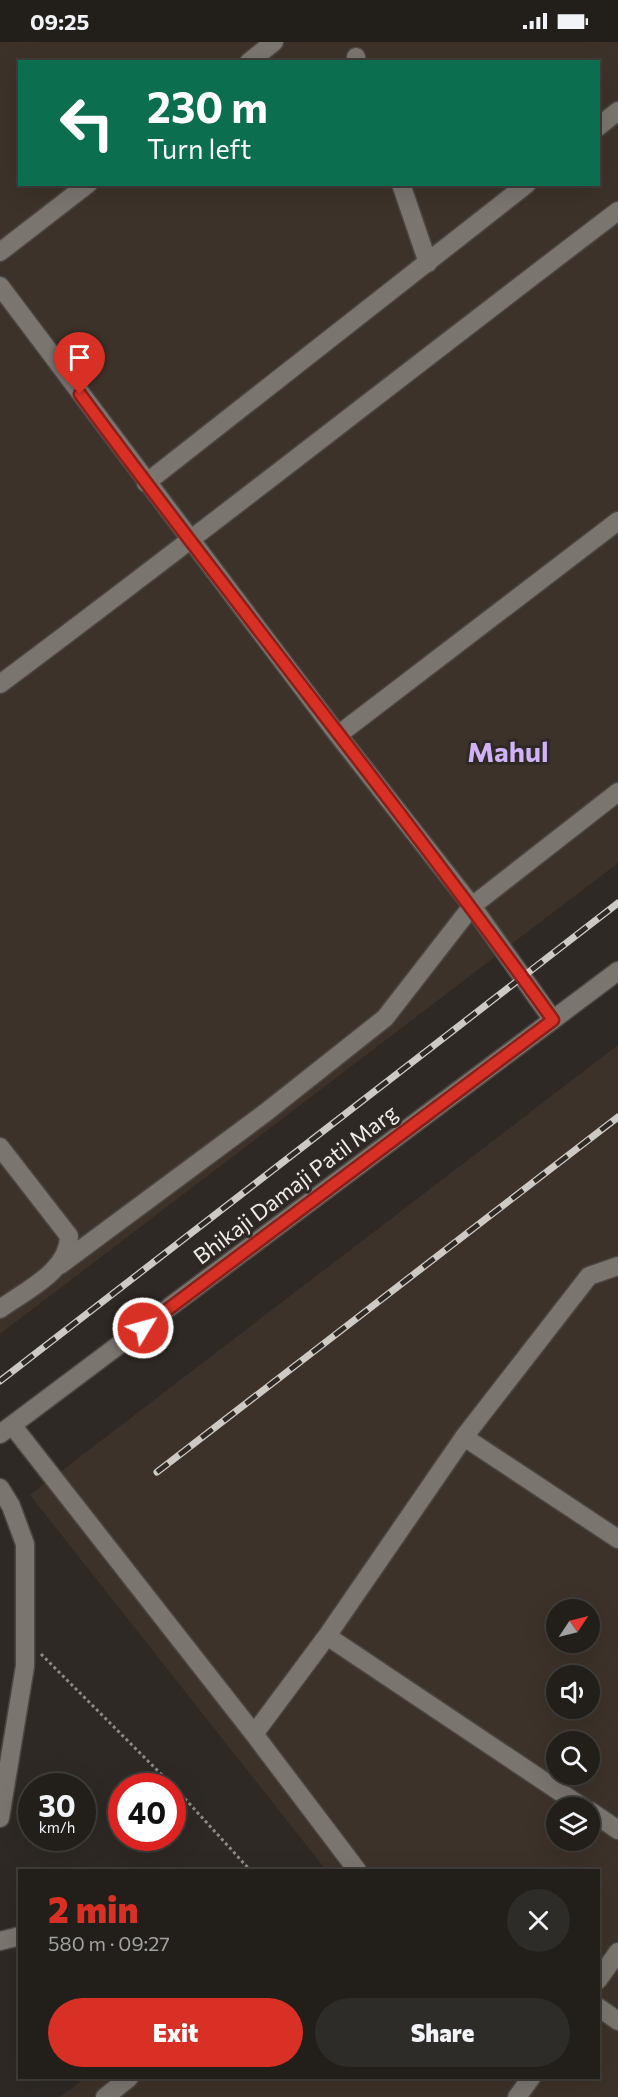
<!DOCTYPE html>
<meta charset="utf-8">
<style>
body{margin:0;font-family:Commissioner,sans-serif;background:#2e2c28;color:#f1f3f6;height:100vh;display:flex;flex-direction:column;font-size:22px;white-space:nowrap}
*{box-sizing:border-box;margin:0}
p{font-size:20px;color:#a2a2a3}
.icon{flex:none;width:33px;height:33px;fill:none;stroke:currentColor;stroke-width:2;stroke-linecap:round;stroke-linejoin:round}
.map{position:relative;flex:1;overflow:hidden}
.side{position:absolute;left:18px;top:1827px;width:582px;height:210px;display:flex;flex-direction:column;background:#221f1b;border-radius:0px;box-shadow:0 6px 24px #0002,0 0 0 2px #3f3d3a}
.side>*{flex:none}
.guide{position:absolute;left:18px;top:18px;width:582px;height:126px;border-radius:0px;box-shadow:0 6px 24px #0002,0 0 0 2px #3f3d3a;background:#0b6e4f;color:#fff;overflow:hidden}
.needle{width:39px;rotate:55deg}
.fabs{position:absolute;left:546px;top:1557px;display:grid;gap:12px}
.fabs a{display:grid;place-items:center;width:54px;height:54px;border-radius:50%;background:#221f1b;box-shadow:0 6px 24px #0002,0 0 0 2px #3f3d3a;font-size:30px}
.speed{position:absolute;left:18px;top:1731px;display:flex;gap:12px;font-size:30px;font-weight:700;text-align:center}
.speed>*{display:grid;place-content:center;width:78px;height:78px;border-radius:50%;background:#221f1b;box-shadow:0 6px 24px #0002,0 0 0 2px #3f3d3a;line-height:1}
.speed small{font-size:15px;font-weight:400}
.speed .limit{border:9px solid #d22;background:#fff;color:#111}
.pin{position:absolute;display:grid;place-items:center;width:51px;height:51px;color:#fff;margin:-62px -26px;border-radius:50% 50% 50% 0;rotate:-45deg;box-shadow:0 0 6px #0007}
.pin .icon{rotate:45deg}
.me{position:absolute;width:66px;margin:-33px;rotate:53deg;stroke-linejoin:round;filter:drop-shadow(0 0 4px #0008)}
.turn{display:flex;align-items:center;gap:21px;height:126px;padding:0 30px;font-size:27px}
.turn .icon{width:78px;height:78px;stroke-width:2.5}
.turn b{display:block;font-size:42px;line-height:51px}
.round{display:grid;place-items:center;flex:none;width:63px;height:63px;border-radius:32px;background:#2e2c28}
.overview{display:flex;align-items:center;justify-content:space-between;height:102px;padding:0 30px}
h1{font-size:36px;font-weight:800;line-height:45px;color:#d93025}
.button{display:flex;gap:12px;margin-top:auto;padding:12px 30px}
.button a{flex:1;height:69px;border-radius:36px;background:#d93025;color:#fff;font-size:24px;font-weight:800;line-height:69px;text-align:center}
.button a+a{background:#2e2c28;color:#f1f3f6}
.status{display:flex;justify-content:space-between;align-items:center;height:42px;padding:0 30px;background:#221f1b;direction:ltr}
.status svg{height:16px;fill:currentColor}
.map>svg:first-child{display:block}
.built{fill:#3c3229;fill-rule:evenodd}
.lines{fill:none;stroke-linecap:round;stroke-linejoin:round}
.minor-casing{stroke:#4a4642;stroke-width:21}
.path{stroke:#8d8985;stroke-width:3;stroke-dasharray:3 3;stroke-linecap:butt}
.minor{stroke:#7b7570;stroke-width:18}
.rail-casing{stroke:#cdcac5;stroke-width:7}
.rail{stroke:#2e2924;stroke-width:4.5;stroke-dasharray:14;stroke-linecap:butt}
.route-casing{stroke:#8d1f18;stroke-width:15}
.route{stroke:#d93025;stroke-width:10}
.labels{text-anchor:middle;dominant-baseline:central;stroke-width:6;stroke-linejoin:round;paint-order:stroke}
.street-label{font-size:22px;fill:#f0ede9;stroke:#2e2924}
.district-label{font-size:28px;font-weight:bold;fill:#d0b2f7;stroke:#2e2924}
</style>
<div class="status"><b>09:25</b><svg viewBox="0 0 49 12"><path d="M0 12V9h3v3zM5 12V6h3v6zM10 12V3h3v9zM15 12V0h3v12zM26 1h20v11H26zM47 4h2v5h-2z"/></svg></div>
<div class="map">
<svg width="618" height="2055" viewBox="0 0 618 2055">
<rect width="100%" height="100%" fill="#2e2924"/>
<path class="built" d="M 0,0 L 618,0 L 618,821 L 0,1292 ZM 20,20 L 598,20 L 598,142 L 20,142 Z
M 618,1003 L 618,2055 L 60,2055 L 85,2036 L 598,2036 L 598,1828 L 326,1828 L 30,1453 ZM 556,1568 L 590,1568 L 590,1600 L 556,1600 ZM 556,1634 L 590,1634 L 590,1666 L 556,1666 ZM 556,1700 L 590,1700 L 590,1732 L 556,1732 ZM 556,1766 L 590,1766 L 590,1798 L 556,1798 Z"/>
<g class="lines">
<g class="minor-casing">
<path id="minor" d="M 356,15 L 357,20
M 249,20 L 274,0
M 598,85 L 618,69
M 401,142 L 428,221
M 0,210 L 88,142
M 0,244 L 338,693 L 618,479
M 146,441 L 527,142
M 0,642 C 208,487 411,326 618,169
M 338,693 L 472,864 L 553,978
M 0,1105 L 69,1194 C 69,1229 26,1248 0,1267
M 60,1223 L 265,1071 L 385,976 L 472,864 L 618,750
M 12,1383 L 254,1692 L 357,1828
M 0,1392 L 618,929
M 464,1395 L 618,1497
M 0,1446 L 11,1464 L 25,1502 L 25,1624 L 0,1776
M 327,1594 L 584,1766
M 254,1692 L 327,1594 L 464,1395 L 589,1234 L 618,1224
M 590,1769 L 618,1788
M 0,1899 L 20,1894
M 598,1938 L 618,1910
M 598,1965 L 618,1979
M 105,2055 L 129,2036
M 517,2055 L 531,2036"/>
</g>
<path class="path" d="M 41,1612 L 176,1747 L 250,1828"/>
<use href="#minor" class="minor"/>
<g class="rail-casing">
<path id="rail" d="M 0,1339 L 618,861
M 157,1430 L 618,1075"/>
</g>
<use href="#rail" class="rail"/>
</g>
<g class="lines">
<g class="route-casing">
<path id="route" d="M 80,352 C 235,563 401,766 553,978 L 143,1286"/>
</g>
<use href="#route" class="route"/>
</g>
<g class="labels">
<g class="street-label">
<text transform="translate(295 1142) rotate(-37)">Bhikaji Damaji Patil Marg</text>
</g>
<g class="district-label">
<text x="508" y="709">Mahul</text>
</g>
</g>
</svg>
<div class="fabs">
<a><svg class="needle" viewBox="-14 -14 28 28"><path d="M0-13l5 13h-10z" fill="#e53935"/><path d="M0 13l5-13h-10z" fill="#a2a2a3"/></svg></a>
<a><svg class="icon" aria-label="sound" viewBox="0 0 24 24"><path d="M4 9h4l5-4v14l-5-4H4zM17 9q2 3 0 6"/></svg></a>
<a><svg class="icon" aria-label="search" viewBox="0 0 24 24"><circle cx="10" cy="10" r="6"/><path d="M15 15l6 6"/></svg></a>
<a><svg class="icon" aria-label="layers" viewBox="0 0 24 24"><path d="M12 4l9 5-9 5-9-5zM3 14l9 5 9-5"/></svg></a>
</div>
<div class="speed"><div>30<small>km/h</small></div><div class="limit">40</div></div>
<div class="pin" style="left:80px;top:352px;background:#d93025"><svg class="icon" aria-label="arrive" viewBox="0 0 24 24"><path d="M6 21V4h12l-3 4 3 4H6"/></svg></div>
<svg class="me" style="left:143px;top:1286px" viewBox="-20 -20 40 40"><circle r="17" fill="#d93025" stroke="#fff" stroke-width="3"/><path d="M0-11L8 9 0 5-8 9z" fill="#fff"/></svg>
<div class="guide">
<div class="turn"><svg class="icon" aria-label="left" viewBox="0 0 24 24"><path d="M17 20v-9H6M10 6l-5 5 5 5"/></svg><div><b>230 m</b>Turn left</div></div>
</div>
<section class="side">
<div class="overview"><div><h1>2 min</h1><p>580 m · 09:27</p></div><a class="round"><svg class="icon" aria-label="close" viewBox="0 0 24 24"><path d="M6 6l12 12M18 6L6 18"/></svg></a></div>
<div class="button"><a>Exit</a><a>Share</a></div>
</section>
</div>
